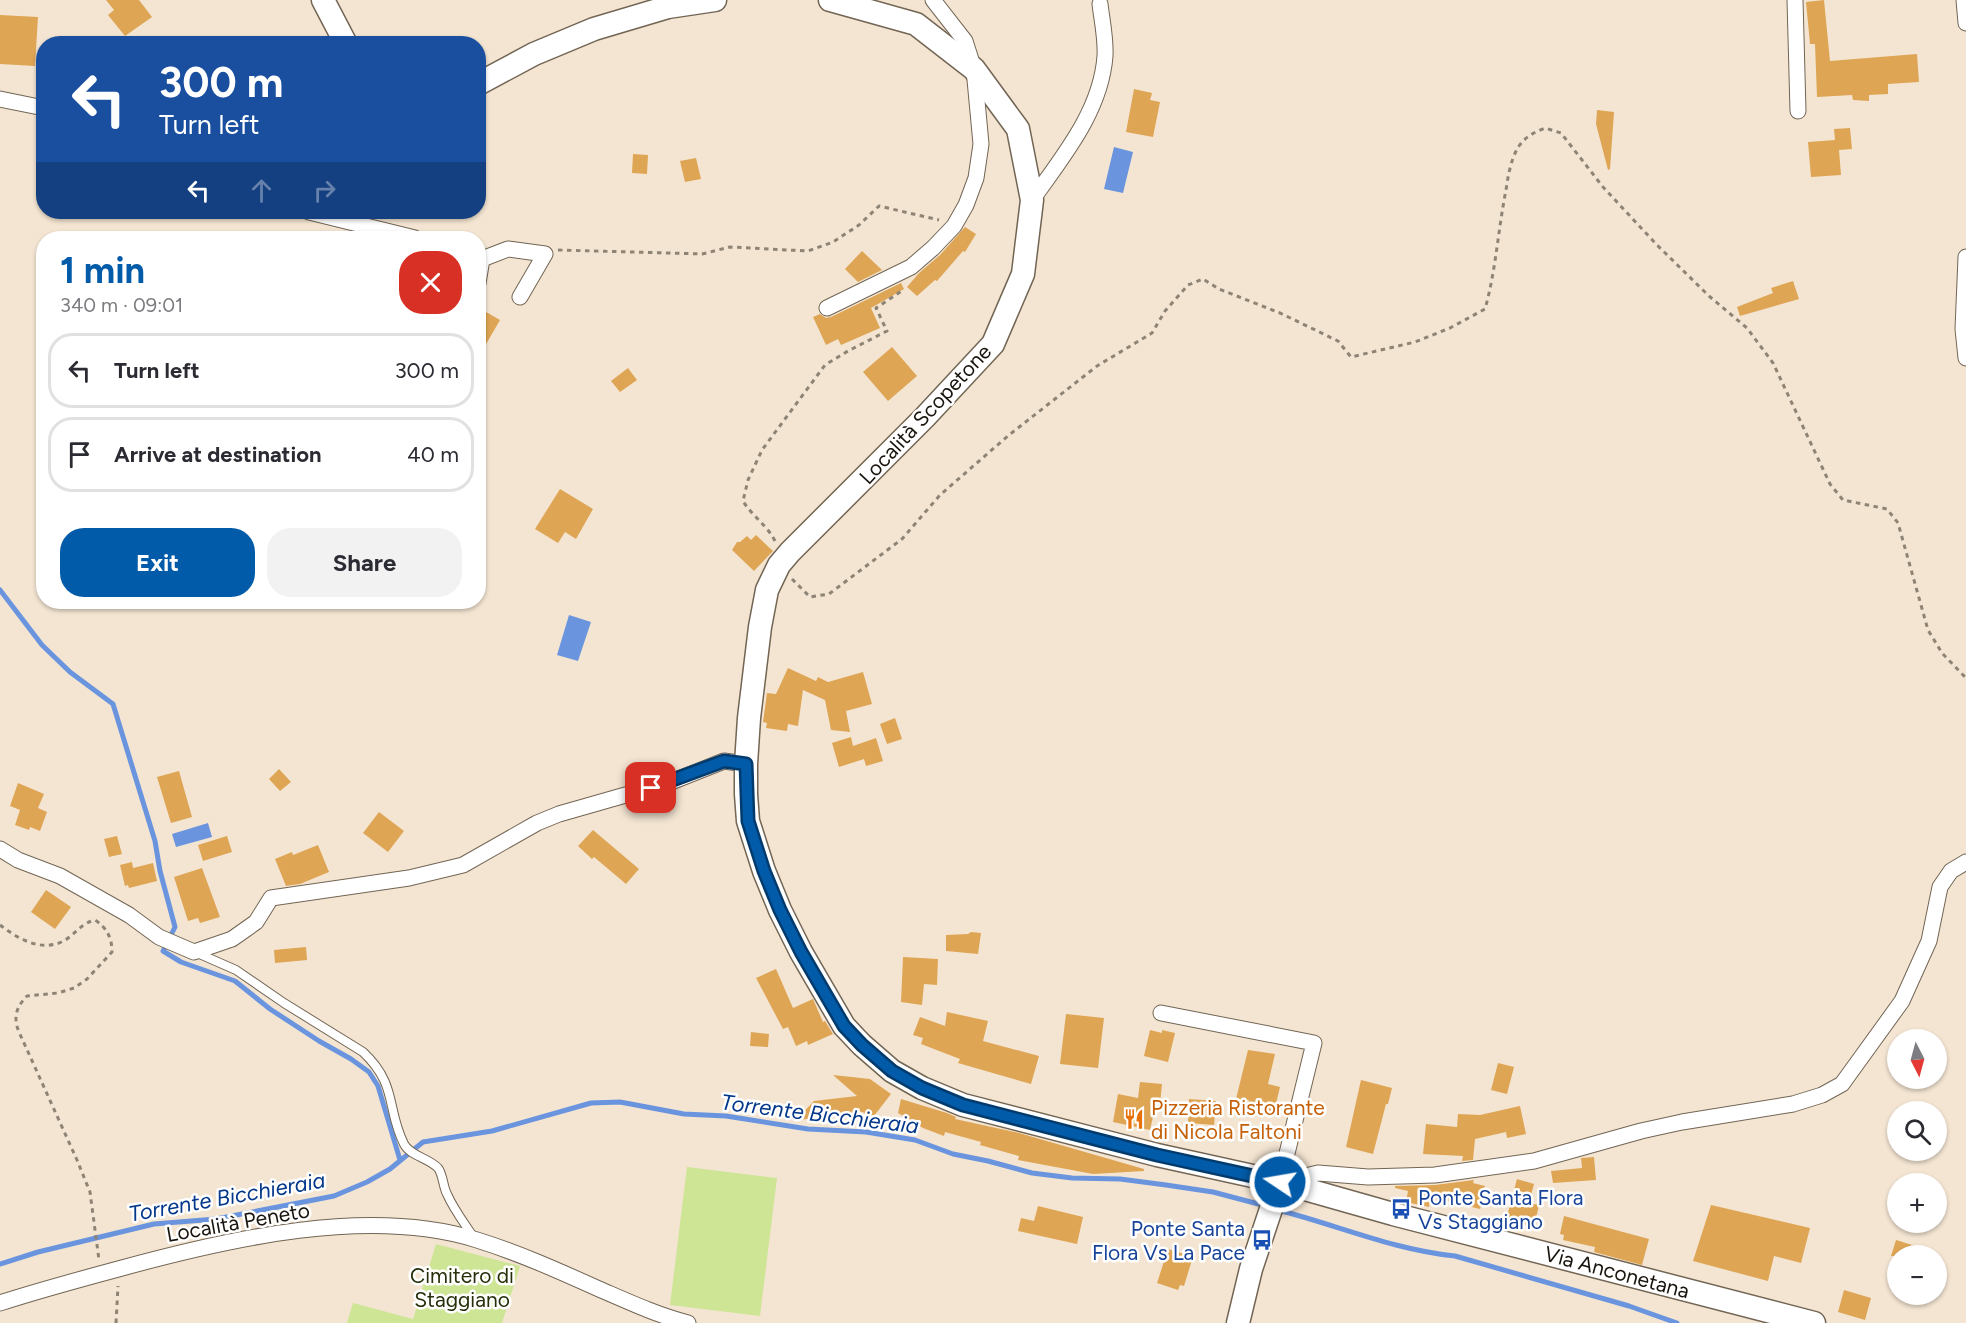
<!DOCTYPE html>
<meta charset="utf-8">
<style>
body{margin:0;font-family:Figtree,sans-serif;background:#f2f2f3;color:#2b2b33;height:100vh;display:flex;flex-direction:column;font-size:22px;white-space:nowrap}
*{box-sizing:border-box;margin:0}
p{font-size:20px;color:#7c7c81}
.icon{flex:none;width:33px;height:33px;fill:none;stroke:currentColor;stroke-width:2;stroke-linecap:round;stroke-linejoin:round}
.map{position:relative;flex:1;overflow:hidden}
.sheet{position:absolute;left:36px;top:231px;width:450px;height:378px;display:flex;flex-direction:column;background:#fff;border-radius:24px;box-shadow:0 2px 4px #0004}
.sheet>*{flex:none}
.guide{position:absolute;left:36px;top:36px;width:450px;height:183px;border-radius:24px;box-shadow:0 2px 4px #0004;background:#1a4fa0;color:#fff;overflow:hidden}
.needle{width:39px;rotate:174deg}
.buttons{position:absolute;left:1887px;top:1029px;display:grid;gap:12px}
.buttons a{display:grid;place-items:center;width:60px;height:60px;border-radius:50%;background:#fff;box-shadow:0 2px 4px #0004;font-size:30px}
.pin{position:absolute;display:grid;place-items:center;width:51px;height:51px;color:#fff;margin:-26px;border-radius:12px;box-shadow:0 3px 9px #0006}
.me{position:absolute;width:66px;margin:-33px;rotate:282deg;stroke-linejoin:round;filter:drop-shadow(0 0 4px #0008)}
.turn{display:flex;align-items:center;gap:21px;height:126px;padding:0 24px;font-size:27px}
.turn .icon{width:78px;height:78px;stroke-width:2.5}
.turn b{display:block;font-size:42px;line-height:51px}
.lanes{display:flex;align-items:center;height:57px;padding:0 24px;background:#0003;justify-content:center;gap:30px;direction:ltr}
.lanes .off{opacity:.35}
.round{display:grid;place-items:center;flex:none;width:63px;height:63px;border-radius:24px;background:#f2f2f3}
.overview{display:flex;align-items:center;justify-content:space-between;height:102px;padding:0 24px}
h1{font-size:36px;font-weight:700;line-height:45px;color:#015ba8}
.action{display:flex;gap:12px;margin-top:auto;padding:12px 24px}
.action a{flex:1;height:69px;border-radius:24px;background:#015ba8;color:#fff;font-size:24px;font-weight:700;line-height:69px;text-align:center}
.action a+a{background:#f2f2f3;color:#2b2b33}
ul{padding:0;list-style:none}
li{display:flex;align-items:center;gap:18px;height:75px;margin:0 12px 9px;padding:0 12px;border:3px solid #e1e1e2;border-radius:24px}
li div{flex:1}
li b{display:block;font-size:22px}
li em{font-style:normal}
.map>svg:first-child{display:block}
.green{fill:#cde595}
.water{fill:#6a95de}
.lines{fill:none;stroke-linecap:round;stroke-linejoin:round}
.stream{stroke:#6a95de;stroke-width:5}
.building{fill:#dea554}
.lane-casing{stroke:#726554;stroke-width:10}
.street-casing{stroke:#726554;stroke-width:17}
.secondary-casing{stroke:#726554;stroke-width:25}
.path{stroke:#8e8476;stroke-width:3;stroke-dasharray:4.5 4.5;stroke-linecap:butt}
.lane{stroke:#fff;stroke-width:8}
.street{stroke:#fff;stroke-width:15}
.secondary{stroke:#fff;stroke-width:22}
.route-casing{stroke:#013b6d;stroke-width:15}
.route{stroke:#015ba8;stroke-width:10}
.labels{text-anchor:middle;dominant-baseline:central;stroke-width:5;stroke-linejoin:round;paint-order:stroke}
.street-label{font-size:21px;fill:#19140d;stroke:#fff}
.food-label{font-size:21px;fill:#c56008;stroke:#fff;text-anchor:start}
.transit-label{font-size:21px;fill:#164399;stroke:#fff;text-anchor:start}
.park-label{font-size:21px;fill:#262f09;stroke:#fff}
.water-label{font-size:22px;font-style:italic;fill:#02378a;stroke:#fff}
</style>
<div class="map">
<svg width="1966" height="1323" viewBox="0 0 1966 1323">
<rect width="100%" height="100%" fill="#f4e5d2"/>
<path class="green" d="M 687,1167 L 777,1178 L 760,1316 L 670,1305 Z
M 436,1244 L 520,1266 L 502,1323 L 347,1323 L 353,1303 L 413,1319 Z"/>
<path class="water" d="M 1114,147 L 1133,152 L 1123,193 L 1104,189 Z
M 569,615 L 591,622 L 578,661 L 557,655 Z
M 208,823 L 212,837 L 176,847 L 172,834 Z"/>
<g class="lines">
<path class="stream" d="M 0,590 L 42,645 L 70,672 L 113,704 L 155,841 L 160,871 L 175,927 L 163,951 L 181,962 L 235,981 L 270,1009 L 319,1041 L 351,1059 L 369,1072 L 378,1086 L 400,1160
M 1278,1210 C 1337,1225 1394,1250 1455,1256 L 1629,1306 L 1677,1323
M 0,1264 L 38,1252 L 154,1224 L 216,1219 L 334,1196 L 367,1182 L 390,1169 L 423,1142 L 492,1131 L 591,1103 L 620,1102 L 684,1114 L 726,1116 L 808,1129 L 866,1132 L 915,1140 L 953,1154 L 988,1161 L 1032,1173 L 1072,1178 L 1120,1179 L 1166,1185 L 1213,1192 L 1266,1206"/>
</g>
<path class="building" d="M 106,0 L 139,0 L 152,17 L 125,36 L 108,15 L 114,10 Z
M 1824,0 L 1830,61 L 1917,54 L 1919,82 L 1888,84 L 1888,94 L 1869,95 L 1869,101 L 1853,100 L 1852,95 L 1817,97 L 1815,44 L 1810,44 L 1806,2 Z
M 0,15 L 38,17 L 35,66 L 0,64 Z
M 1134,89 L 1152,93 L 1150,100 L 1160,102 L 1153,137 L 1126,132 Z
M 1597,110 L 1614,112 L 1610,169 L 1608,170 L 1596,124 Z
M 1850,128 L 1852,149 L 1839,150 L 1841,175 L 1811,177 L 1808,142 L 1835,140 L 1834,129 Z
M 633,154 L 648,155 L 647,174 L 632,173 Z
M 696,158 L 701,179 L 685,182 L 680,161 Z
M 965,227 L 976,234 L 965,252 L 963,251 L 937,281 L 935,280 L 917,296 L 907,287 L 919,273 L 940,255 Z
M 862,251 L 882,270 L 858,282 L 845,269 Z
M 1793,281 L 1799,299 L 1740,316 L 1737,307 L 1773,293 L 1771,288 Z
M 901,283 L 904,289 L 871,308 L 880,328 L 841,345 L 838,339 L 826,345 L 813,317 L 820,314 L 826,318 L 831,317 Z
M 486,312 L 500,320 L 478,358 L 478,326 Z
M 892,347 L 917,376 L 888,401 L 863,372 Z
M 628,368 L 637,380 L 620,392 L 611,381 Z
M 560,489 L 593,509 L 576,539 L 565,532 L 558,543 L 535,529 Z
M 756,535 L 773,551 L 754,571 L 732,550 L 737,542 L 740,542 L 747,536 L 751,540 Z
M 788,668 L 816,681 L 818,677 L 828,682 L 863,672 L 872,704 L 846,711 L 850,732 L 831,730 L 825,700 L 803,690 L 798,726 L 788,724 L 787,731 L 766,728 L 767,723 L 763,722 L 767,693 L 776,694 Z
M 895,718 L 902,739 L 887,744 L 880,724 Z
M 851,737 L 853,746 L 876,738 L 883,761 L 866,766 L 864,759 L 839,767 L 832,743 Z
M 279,769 L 291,782 L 280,791 L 269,779 Z
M 179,771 L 192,817 L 171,823 L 157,777 Z
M 18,783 L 44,794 L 38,808 L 47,812 L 40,831 L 30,827 L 29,830 L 15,825 L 20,810 L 10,806 Z
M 379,812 L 404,831 L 388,852 L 363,833 Z
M 593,830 L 639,869 L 626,884 L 594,857 L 592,859 L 578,846 Z
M 117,836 L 122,854 L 109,857 L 104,839 Z
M 227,836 L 232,852 L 203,861 L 198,845 Z
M 318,845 L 329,872 L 300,884 L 286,886 L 275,859 L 292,852 L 293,855 Z
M 132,862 L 133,868 L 153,863 L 157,881 L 129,888 L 128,885 L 125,886 L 120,865 Z
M 202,868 L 220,917 L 200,923 L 198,918 L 188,921 L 174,877 Z
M 46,890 L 71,907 L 55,929 L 31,912 Z
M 971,932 L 981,933 L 978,954 L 946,951 L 946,935 L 968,934 Z
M 306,947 L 307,960 L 275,963 L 274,950 Z
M 903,957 L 938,959 L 937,985 L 924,984 L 922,1005 L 901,1002 Z
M 776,969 L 793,1008 L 813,999 L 823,1022 L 825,1021 L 833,1034 L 808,1045 L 807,1041 L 796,1046 L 788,1027 L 783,1029 L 756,978 Z
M 947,1012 L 988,1021 L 983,1041 L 1039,1056 L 1031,1084 L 958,1063 L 960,1059 L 921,1044 L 923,1038 L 913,1035 L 920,1017 L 945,1026 Z
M 1066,1014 L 1104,1018 L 1098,1068 L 1060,1064 Z
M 1150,1030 L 1162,1033 L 1162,1030 L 1175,1033 L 1168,1062 L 1144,1056 Z
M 751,1032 L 769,1034 L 768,1047 L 750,1046 Z
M 1248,1050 L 1275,1054 L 1268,1084 L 1280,1087 L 1273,1116 L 1260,1113 L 1261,1109 L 1247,1106 L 1249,1100 L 1236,1099 Z
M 1498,1063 L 1514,1067 L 1507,1094 L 1491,1090 Z
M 833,1075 L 870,1079 L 891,1094 L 874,1116 L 853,1109 L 852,1115 L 831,1115 L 831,1117 L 796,1120 L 814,1101 L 857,1096 Z
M 1361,1080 L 1392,1088 L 1388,1104 L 1386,1104 L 1373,1154 L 1346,1147 Z
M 1140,1082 L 1162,1084 L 1160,1104 L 1156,1103 L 1150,1130 L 1113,1122 L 1118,1094 L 1138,1098 Z
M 901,1099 L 947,1113 L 956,1117 L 955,1119 L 1019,1133 L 1144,1169 L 1144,1171 L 1093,1174 L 1018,1160 L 1019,1156 L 980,1145 L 981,1142 L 945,1132 L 944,1136 L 923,1128 L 898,1113 Z
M 1189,1099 L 1216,1101 L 1214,1125 L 1188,1123 Z
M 1520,1106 L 1526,1134 L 1507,1138 L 1506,1132 L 1475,1139 L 1473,1160 L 1462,1161 L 1463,1156 L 1423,1154 L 1426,1124 L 1457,1127 L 1458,1114 L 1480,1115 Z
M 1594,1157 L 1596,1180 L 1553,1183 L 1551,1171 L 1582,1168 L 1581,1158 Z
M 1517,1179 L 1534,1184 L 1529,1203 L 1539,1205 L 1534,1227 L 1506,1220 Z
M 1474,1180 L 1473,1183 L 1485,1186 L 1480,1209 L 1431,1197 L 1429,1207 L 1406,1202 L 1408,1191 L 1395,1188 L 1395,1186 L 1435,1185 Z
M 1711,1205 L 1810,1228 L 1801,1263 L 1774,1256 L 1768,1281 L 1693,1261 Z
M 1038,1206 L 1083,1217 L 1077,1244 L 1018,1231 L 1021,1218 L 1034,1221 Z
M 1564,1216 L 1649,1239 L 1642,1265 L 1594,1252 L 1595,1247 L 1563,1240 L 1564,1235 L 1560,1234 Z
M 1896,1240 L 1935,1252 L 1935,1256 L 1891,1256 Z
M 1168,1249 L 1187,1255 L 1186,1258 L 1192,1260 L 1184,1286 L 1180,1285 L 1178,1290 L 1157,1283 Z
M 1844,1290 L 1871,1298 L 1865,1320 L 1838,1312 Z"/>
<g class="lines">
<g class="lane-casing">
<path id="lane" d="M 195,952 L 236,970 L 284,1003 L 363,1052 C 398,1085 386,1108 404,1144 C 410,1156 429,1158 438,1168 C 443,1174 443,1187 447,1194 C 454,1210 465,1224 474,1238"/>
</g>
<g class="street-casing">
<path id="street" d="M 1795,0 L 1798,111
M 1964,0 L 1966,23
M 0,99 L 44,108
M 1032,200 C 1063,156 1101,111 1105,56 C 1106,39 1102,21 1100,4
M 309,212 L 415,238
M 1966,257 L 1963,329 L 1966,358
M 478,258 L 482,259 L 478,283
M 482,259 L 508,249 L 545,254 L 520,297
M 827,308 L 911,267 L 933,248 L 954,226 L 966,205 L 976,178 L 981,144 L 974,69 L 965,41 L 933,0
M 0,849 L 18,860 L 60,876 L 129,915 L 159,937 L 194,952 L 232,939 L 256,922 L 271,898 L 409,878 L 463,865 L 537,823 L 559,814 L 671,782 L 724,761 L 746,764
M 1161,1013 L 1314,1043 L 1280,1182 L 1318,1173 L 1368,1177 L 1435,1175 L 1534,1161 L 1641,1131 L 1682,1122 L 1793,1104 L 1822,1095 L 1842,1084 L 1902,1001 L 1929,941 L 1940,887 L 1951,871 L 1966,862
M 0,1303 C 40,1290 81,1279 122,1268 C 228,1239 369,1206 477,1240 C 519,1253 559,1271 599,1289 C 629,1302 657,1315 688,1323"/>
</g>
<g class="secondary-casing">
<path id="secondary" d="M 323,0 L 346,44
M 830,0 L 916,24 L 974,69 L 1018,129 L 1032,200 L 1023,274 L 993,344 L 925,417 L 790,552 L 779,565 L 767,590 L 760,627 L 749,718 L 746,764 L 746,794 L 748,821 L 764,871 L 780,910 L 801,952 L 844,1026 L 862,1045 L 892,1071 L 922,1088 L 963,1105 L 1157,1155 L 1280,1182 L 1393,1214 L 1814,1323
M 478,84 L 534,54 L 594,29 L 668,7 L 715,0
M 1238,1323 L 1251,1269 L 1280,1182"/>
</g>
<path class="path" d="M 558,250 L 702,254 L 730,247 L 808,251 L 833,242 L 859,225 L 879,206 L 939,220
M 775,541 C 767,525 752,516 743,501 L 748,480 L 762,450 L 825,365 L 848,351 L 887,331 L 876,308 L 903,290
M 792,579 L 810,597 L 829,594 L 902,539 L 940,495 L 1009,435 L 1097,366 L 1152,333 L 1165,311 L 1188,285 L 1203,279 L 1219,289 L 1280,313 L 1338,341 L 1351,357 L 1415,342 L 1450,328 L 1485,309 C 1496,270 1498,230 1506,190 C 1508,176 1511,158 1519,146 C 1526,136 1535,132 1545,128 L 1561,133 L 1603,187 L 1657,245 L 1709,296 L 1747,328 L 1773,363 L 1830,484 L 1843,500 L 1887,509 L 1898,523 L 1928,630 L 1942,653 L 1966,678
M 0,925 C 21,941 48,956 72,935 C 80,928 84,923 95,920 C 107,928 112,938 112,952 L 87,979 L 74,988 L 58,993 L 27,996 C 16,1007 13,1018 19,1032 L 77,1160 L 90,1192 L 99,1260
M 116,1323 L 118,1286"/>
<use href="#lane" class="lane"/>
<use href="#street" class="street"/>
<use href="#secondary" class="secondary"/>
</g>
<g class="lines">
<g class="route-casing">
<path id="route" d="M 651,788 L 724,761 L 746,764 L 748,821 L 764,871 L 780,910 L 801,952 L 844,1026 L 862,1045 L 892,1071 L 922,1088 L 963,1105 L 1157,1155 L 1280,1182"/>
</g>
<use href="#route" class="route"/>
</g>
<defs>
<g id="restaurant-bare" transform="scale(1.62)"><path d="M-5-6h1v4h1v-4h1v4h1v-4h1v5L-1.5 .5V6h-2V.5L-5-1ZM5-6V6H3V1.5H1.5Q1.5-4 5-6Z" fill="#e8710a" stroke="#fff" stroke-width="2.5" paint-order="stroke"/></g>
<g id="bus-bare" transform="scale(1.62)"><path d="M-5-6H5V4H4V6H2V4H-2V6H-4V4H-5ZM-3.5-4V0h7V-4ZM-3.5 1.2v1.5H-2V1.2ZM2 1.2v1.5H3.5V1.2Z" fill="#1a4fb4" stroke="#fff" stroke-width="2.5" paint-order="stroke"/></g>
</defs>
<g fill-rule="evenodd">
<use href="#restaurant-bare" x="1134" y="1119"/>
<use href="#bus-bare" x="1401" y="1209"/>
<use href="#bus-bare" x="1262" y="1240"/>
</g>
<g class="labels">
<g class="street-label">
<text transform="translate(925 414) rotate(-47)">Località Scopetone</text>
<text transform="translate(238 1222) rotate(-10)">Località Peneto</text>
<text transform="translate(1617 1272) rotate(15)">Via Anconetana</text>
</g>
<g class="food-label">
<text x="1151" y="1107">Pizzeria Ristorante<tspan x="1151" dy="24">di Nicola Faltoni</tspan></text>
</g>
<g class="transit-label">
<text x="1418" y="1197">Ponte Santa Flora<tspan x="1418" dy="24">Vs Staggiano</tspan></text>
<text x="1245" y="1228" text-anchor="end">Ponte Santa<tspan x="1245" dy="24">Flora Vs La Pace</tspan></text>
</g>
<g class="park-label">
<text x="462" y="1275">Cimitero di<tspan x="462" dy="24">Staggiano</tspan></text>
</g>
<g class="water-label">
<text transform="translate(820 1114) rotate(7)">Torrente Bicchieraia</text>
<text transform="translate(227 1197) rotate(-10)">Torrente Bicchieraia</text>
</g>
</g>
</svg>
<div class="buttons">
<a><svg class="needle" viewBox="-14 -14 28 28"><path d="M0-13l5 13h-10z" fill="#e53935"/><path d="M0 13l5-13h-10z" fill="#7c7c81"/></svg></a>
<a><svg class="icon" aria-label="search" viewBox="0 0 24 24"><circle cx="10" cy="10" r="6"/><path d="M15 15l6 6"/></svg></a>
<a>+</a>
<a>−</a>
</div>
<div class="pin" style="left:651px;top:788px;background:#d93025"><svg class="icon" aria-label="arrive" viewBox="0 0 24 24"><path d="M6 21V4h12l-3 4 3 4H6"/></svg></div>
<svg class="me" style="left:1280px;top:1182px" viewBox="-20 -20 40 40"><circle r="17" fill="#015ba8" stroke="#fff" stroke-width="3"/><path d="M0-11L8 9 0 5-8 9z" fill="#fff"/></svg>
<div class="guide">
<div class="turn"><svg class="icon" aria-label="left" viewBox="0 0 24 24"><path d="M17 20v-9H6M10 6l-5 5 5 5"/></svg><div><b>300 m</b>Turn left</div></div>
<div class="lanes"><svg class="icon" aria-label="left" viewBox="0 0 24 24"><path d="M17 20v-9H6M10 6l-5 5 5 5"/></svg><svg class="icon off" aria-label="ahead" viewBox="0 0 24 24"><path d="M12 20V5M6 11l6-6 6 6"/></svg><svg class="icon off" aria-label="right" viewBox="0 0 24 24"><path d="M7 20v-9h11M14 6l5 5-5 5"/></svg></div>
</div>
<section class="sheet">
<div class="overview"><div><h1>1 min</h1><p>340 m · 09:01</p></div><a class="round" style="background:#d93025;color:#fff"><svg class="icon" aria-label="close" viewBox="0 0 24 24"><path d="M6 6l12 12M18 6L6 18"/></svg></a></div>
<ul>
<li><svg class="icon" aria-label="left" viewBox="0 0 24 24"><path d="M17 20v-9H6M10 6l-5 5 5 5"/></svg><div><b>Turn left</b></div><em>300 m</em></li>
<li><svg class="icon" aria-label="arrive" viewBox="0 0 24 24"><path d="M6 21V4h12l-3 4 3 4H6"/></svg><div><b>Arrive at destination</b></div><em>40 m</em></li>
</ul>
<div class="action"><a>Exit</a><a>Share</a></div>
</section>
</div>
